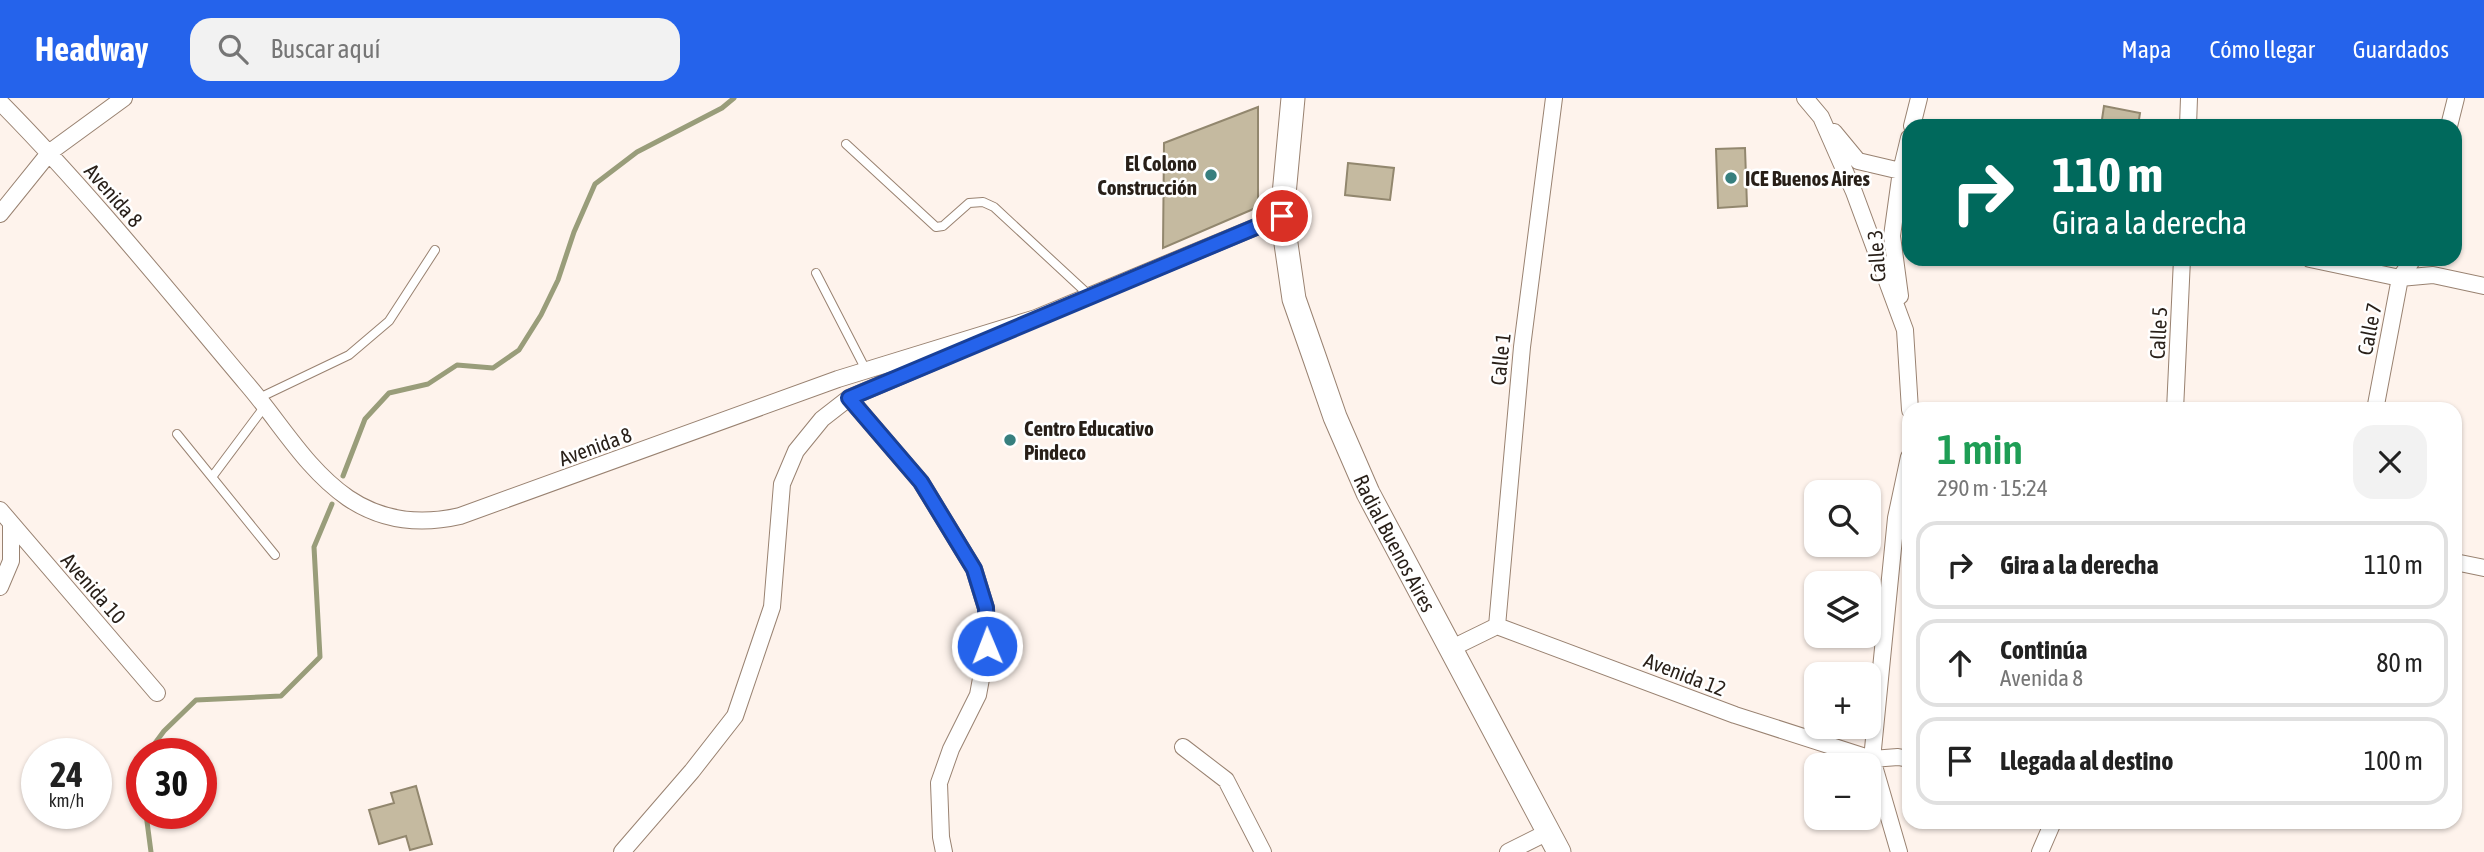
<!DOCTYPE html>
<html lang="es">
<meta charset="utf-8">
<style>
body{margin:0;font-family:"Asap Condensed",sans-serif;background:#f2f2f2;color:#222;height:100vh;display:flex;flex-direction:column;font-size:26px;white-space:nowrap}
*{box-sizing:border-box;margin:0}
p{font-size:23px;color:#767676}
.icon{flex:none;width:38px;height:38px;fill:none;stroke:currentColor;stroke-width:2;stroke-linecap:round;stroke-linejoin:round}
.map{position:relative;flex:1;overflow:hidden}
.sheet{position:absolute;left:1902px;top:304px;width:560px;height:427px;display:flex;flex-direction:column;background:#fff;border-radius:21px;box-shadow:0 2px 5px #0004}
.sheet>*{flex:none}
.hud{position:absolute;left:1902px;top:21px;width:560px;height:147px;border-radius:21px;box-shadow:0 2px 5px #0004;background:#00695c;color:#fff;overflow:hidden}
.controls{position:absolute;left:1804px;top:382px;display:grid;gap:14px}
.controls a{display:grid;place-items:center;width:77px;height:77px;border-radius:14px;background:#fff;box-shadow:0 2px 5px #0004;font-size:35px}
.speed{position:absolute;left:21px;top:640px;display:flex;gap:14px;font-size:35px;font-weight:700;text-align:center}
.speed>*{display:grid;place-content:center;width:91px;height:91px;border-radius:50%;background:#fff;box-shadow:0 2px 5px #0004;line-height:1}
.speed small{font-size:18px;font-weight:400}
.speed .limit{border:10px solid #d22;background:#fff;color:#111}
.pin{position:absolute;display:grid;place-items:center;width:60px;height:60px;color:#fff;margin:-30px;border:4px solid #fff;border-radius:50%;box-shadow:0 2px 7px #0007}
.me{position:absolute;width:77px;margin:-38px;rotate:359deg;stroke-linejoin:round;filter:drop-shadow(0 0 5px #0008)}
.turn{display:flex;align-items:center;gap:24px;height:147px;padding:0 35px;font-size:32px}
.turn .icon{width:91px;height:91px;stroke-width:2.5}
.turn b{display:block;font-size:49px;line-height:60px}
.round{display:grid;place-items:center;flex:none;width:74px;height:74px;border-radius:21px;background:#f2f2f2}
.summary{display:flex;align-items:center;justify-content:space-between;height:119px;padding:0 35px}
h1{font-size:42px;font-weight:600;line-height:52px;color:#1e9e55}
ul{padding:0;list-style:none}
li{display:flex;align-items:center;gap:21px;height:88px;margin:0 14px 10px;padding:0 21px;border:4px solid #e0e0e0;border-radius:21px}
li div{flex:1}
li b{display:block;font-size:26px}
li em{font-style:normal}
header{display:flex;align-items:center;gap:42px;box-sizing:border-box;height:98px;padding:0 35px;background:#2563eb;color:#fff}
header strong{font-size:33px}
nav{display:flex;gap:38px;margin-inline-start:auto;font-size:24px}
.search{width:490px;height:63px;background:#f2f2f2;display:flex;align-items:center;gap:18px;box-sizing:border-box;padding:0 24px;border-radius:21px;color:#767676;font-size:26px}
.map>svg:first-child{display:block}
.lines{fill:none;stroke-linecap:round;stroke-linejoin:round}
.stream{stroke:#999d7a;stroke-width:5}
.building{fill:#c5baa0;stroke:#92876e;stroke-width:2}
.service-casing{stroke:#998271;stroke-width:10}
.minor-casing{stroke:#998271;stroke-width:18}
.secondary-casing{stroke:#998271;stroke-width:25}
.service{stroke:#fff;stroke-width:8}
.minor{stroke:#fff;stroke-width:16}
.secondary{stroke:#fff;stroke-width:23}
.route-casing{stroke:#184099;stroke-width:18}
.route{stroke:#2563eb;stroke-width:12}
.poi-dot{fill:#377f7e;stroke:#fff;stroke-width:2.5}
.labels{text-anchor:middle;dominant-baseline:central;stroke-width:5;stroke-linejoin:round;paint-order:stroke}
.poi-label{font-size:21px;font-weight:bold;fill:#281f18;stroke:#fff;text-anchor:start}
.street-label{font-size:21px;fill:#281f18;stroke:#fff}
</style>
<header>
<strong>Headway</strong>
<div class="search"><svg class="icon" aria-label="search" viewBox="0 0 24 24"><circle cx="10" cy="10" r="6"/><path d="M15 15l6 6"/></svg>Buscar aquí</div>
<nav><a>Mapa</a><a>Cómo llegar</a><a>Guardados</a></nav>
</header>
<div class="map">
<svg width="2484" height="754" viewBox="0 0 2484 754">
<rect width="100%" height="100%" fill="#fef3ec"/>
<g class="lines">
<path class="stream" d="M 343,378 L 365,321 L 389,295 L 428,286 L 457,267 L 493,270 L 519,252 L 541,217 L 558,182 L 574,134 L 595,86 L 637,54 L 722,10 L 734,0
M 147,656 L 164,633 L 196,602 L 281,598 L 320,559 L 314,449 L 332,406
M 146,716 L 151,754"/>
</g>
<path class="building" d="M 2104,8 L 2140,15 L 2138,28 L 2101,28 Z
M 1258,9 L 1258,109 L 1163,150 L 1164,45 Z
M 1745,50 L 1747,108 L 1718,110 L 1716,51 Z
M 1348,65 L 1394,70 L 1390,102 L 1345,97 Z
M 416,688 L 432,746 L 410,752 L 406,738 L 379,746 L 369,712 L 394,705 L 391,695 Z"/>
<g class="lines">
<g class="service-casing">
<path id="service" d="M 846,46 L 936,129 L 943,128 L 969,105 L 983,104 L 994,109 L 1090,198
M 816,175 L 867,274
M 259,300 L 349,257 L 389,223 L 435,152
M 177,336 L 275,457
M 212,379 L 265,308"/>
</g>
<g class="minor-casing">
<path id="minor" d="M 1805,0 L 1821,19 L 1854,94 L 1905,232 L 1910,312
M 0,4 C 88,93 166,190 246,285 C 280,324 305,370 348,400 C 382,423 421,427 460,418 L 838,281 L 1036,220 L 1282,118
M 1912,28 L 1919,0
M 2188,28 L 2189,0
M 2449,28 L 2456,0
M 1834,34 L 1858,63 L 1909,75
M 0,116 L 50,54 L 124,0
M 2310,161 L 2400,180 L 2433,177 L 2484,188
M 1900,198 L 1892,138 L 1901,73 L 1909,40
M 849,300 L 921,384 L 974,471 L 986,510 L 987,548 L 978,597 L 951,651 L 939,685 L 941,739 L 944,754
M 2175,312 L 2182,161
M 2375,312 L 2400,180 L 2413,161
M 0,412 L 157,595
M 2455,464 L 2484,470
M 0,489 L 11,463 L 11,425
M 1497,528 L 1522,249 L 1554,0
M 1452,550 L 1497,528 L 1735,617 L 1872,661 L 1898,659 L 1909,661
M 1183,649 L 1226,682 L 1263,754
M 622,754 L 692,673 L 735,618 L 772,509 L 782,386 L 796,353 L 822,321 L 849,300 L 950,257
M 1508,754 L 1548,734
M 1899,754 L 1872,661 L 1896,420 L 1909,359
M 2040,754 L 2053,724"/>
</g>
<g class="secondary-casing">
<g id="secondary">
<path id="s1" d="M 1293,0 L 1282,118 L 1294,201 L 1315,261 L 1335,319 L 1368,395 L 1559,754"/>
</g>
</g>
<use href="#service" class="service"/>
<use href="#minor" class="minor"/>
<use href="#secondary" class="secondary"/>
</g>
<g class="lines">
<g class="route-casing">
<path id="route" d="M 987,548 L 986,510 L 974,471 L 921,384 L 849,300 L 1282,118"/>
</g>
<use href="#route" class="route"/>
</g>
<g class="poi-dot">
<circle cx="1211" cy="77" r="7"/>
<circle cx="1731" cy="80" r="7"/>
<circle cx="1010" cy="342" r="7"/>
</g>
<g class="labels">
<g class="poi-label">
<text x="1197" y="65" text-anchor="end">El Colono<tspan x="1197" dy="24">Construcción</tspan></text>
<text x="1745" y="80">ICE Buenos Aires</text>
<text x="1024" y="330">Centro Educativo<tspan x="1024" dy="24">Pindeco</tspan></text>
</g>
<g class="street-label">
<text transform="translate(114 97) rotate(49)">Avenida 8</text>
<text transform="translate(1876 158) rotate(-94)">Calle 3</text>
<text transform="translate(2369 231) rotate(-79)">Calle 7</text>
<text transform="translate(2158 235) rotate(-87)">Calle 5</text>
<text transform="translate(1500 261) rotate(-84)">Calle 1</text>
<text transform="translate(595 348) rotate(-20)">Avenida 8</text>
<text stroke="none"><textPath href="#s1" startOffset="467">Radial Buenos Aires</textPath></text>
<text transform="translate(94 490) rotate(49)">Avenida 10</text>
<text transform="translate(1685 576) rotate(21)">Avenida 12</text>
</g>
</g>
</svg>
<div class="controls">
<a><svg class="icon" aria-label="search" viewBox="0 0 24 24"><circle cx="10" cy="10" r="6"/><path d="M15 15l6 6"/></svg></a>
<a><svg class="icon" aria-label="layers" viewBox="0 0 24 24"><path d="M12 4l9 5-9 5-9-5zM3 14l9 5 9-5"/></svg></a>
<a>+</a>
<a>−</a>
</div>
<div class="speed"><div>24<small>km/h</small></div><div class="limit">30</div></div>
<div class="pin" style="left:1282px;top:118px;background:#d93025"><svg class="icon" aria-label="arrive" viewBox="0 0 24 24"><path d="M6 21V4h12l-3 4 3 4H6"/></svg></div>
<svg class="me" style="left:987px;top:548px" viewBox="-20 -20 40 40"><circle r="17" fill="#2563eb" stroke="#fff" stroke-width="3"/><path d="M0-11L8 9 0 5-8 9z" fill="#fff"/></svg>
<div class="hud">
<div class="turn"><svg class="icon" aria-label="right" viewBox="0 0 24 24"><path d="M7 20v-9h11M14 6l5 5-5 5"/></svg><div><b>110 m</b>Gira a la derecha</div></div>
</div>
<section class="sheet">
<div class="summary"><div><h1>1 min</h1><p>290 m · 15:24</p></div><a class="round"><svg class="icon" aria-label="close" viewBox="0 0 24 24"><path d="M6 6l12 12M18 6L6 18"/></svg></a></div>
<ul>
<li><svg class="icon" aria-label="right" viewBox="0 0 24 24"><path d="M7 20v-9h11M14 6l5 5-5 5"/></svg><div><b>Gira a la derecha</b></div><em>110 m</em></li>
<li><svg class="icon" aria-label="ahead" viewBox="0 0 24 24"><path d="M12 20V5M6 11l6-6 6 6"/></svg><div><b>Continúa</b><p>Avenida 8</p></div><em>80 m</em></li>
<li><svg class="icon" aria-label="arrive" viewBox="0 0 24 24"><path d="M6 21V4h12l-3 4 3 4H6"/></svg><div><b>Llegada al destino</b></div><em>100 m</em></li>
</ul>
</section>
</div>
